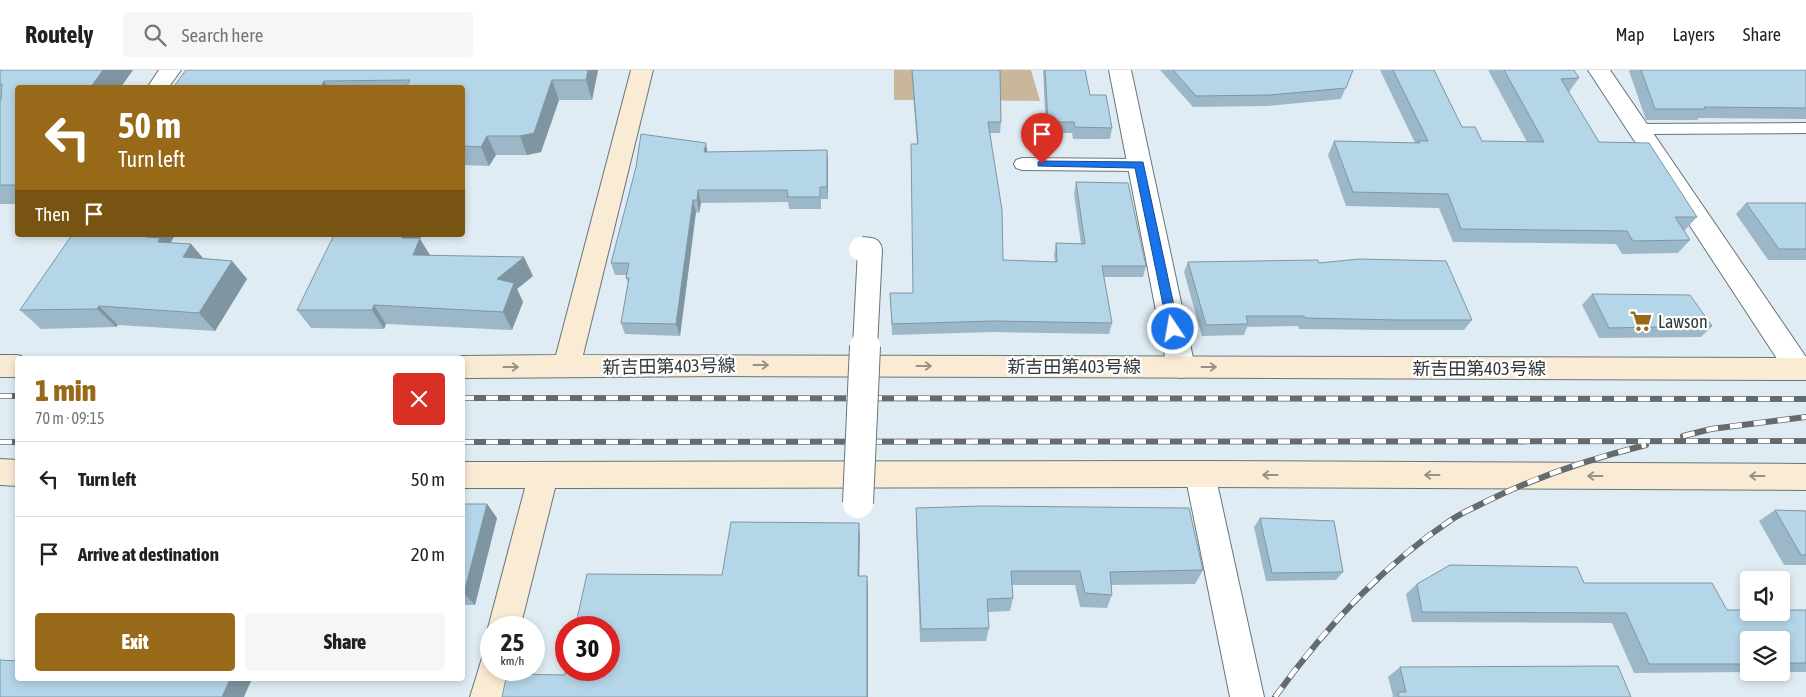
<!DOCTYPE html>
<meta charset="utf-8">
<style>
body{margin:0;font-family:"Asap Condensed","Noto Sans JP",sans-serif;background:#f6f6f6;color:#202124;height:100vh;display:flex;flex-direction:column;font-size:19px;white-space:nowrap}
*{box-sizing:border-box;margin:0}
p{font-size:16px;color:#757577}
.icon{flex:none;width:28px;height:28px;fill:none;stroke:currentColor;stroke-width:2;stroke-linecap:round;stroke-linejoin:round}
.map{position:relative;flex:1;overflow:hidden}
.details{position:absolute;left:15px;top:286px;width:450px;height:325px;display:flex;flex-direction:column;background:#fff;border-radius:5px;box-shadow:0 2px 8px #0003}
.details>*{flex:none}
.guide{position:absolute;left:15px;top:15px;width:450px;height:152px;border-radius:5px;box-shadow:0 2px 8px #0003;background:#976918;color:#fff;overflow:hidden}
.buttons{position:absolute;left:1740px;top:501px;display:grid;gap:10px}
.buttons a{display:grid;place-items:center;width:50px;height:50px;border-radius:5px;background:#fff;box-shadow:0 2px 8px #0003;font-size:25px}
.speed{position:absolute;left:480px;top:546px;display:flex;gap:10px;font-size:25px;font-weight:700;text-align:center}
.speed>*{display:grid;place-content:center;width:65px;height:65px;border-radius:50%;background:#fff;box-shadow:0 2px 8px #0003;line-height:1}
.speed small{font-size:12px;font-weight:400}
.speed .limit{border:8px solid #d22;background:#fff;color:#111}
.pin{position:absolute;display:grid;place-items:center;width:42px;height:42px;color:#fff;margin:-51px -21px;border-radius:50% 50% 50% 0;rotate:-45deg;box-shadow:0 0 5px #0007}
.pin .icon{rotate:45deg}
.me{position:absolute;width:55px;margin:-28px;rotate:348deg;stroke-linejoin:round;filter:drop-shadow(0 0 4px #0008)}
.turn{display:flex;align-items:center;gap:18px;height:105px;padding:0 20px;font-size:22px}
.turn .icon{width:65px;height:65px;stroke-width:2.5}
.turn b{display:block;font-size:35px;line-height:42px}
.then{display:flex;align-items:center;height:48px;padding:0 20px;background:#0003;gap:10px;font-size:19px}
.round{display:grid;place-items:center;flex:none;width:52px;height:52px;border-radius:5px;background:#f6f6f6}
.headline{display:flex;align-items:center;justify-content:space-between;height:85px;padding:0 20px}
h1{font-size:30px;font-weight:800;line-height:38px;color:#976918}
.cta{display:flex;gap:10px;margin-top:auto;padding:10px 20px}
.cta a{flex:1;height:58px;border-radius:5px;background:#976918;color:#fff;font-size:20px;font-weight:800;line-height:58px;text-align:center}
.cta a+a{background:#f6f6f6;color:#202124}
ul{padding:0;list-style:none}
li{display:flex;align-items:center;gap:15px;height:75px;padding:0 20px;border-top:1px solid #e0e0e0}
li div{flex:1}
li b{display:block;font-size:19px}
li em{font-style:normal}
header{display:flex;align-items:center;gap:30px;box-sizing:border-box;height:70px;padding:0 25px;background:#fff;border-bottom:1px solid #e0e0e0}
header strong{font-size:24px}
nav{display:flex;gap:28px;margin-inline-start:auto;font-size:18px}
.search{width:350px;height:45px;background:#f6f6f6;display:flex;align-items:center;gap:12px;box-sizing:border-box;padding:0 18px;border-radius:5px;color:#757577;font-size:19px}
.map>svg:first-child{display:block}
.forest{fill:#c9b69b}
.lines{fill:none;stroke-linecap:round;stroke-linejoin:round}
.lane-casing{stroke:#69747a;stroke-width:2}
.street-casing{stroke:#69747a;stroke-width:2}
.secondary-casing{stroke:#69747a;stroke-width:2}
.lane{fill:#fff;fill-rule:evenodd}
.street{fill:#fff;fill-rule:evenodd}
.secondary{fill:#faebd4;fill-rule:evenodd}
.rail-casing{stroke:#646b6e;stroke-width:6}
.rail{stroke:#fff;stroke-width:4.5;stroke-dasharray:12;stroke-linecap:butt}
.street-bridge-far1-casing{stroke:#69747a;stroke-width:26;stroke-linecap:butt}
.street-bridge-casing{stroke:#69747a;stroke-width:32;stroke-linecap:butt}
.street-bridge-far1{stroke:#fff;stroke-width:24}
.street-bridge{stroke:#fff;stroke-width:30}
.wall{fill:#9cb8c8}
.shaded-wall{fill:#7f96a2}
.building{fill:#b5d6e8;stroke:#7f96a2}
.oneway{stroke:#969287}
.route{fill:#1a73e8;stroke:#114b97}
.labels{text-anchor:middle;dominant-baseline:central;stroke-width:4.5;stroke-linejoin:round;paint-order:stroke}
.poi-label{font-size:18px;fill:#33383a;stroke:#fff;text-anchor:start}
.street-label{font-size:18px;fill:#33383a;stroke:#fff}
</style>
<header>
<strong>Routely</strong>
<div class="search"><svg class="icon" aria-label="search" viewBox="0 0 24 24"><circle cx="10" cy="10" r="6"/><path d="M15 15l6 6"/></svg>Search here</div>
<nav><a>Map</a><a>Layers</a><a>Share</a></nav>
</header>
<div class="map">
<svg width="1806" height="627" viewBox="0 0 1806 627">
<rect width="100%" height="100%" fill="#e0ecf3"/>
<path class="forest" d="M 894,0 L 1031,0 L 1040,31 L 894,30 Z"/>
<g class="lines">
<g class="lane-casing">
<path id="lane" d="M 1806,53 L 1806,63 L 1639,64 L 1633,63 L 1631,59 L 1633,55 L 1639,54 Z
M 1022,88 L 1140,89 L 1146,91 L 1148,95 L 1146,99 L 1140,101 L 1022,100 L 1016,98 L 1014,94 L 1016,90 Z"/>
</g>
<g class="street-casing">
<path id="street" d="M 159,0 L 181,0 L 168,18 L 147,18 Z
M 1109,0 L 1131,0 L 1195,297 L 1191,305 L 1181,308 L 1171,305 L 1167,297 Z
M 1588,0 L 1610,0 L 1806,287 L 1806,308 L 1799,310 L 1789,307 Z
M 1200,391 L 1210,395 L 1215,404 L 1264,627 L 1230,627 L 1185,404 L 1190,395 Z"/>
</g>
<g class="secondary-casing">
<path id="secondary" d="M 631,0 L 653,0 L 583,285 L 1806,288 L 1806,310 L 722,306 L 462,308 L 462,289 L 454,289 L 462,286 L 556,285 Z
M 0,285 L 18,285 L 28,289 L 18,289 L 18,307 L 0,307 Z
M 0,389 L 18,390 L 18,416 L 0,415 Z
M 1200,391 L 1806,394 L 1806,420 L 1200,417 L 555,418 L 520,558 L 491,558 L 491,566 L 488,558 L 525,418 L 462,418 L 462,392 Z
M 491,585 L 491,600 L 511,600 L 504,627 L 470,627 L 482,588 Z"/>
</g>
<use href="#lane" class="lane"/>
<use href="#street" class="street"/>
<use href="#secondary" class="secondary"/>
<g class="rail-casing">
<path id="rail" d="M 0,326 L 18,326
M 462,328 L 1806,329
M 1683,366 L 1711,359 L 1806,347
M 0,372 L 18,372
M 462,372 L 1806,371
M 1275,627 C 1324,559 1381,497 1451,450 C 1461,443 1474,438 1485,432 C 1538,406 1589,389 1646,375"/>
</g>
<use href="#rail" class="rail"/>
<g class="street-bridge-far1-casing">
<path id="street-bridge-far1" d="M 861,179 L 870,180 L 865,277"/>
</g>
<g class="street-bridge-casing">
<path id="street-bridge" d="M 858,433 L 865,276"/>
</g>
<use href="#street-bridge-far1" class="street-bridge-far1"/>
<use href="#street-bridge" class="street-bridge"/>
</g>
<path class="wall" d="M 0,0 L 133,0 L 120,18 L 18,18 L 18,134 L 0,134 Z
M 598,0 L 592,30 L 559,30 L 541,82 L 527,85 L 496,85 L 489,96 L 463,95 L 462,96 L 462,18 L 173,18 Z
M 911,0 L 1000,0 L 1001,52 L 1000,63 L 990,63 L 1003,190 L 1055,192 L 1054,185 L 1056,173 L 1081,174 L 1074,124 L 1076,112 L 1146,196 L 1143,207 L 1104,207 L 1112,253 L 1109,264 L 992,262 L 892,265 L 890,223 L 913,223 L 917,74 Z
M 1043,0 L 1085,0 L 1090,25 L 1112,58 L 1110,69 L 1073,69 L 1072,63 L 1046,63 Z
M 1160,0 L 1353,0 L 1341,29 L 1266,36 L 1193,37 Z
M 1380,0 L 1434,0 L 1462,57 L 1482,71 L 1527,72 L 1488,0 L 1574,0 L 1579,8 L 1569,22 L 1599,72 L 1697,147 L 1684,161 L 1690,170 L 1678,183 L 1622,184 L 1616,174 L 1453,172 L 1439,138 L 1346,136 L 1328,85 L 1334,71 L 1415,73 Z
M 1630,0 L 1806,0 L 1806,49 L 1699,48 L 1697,50 L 1646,50 L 1629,1 Z
M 827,80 L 828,93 L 828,129 L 821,129 L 821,139 L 789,139 L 788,132 L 701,133 L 699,143 L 696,142 L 680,266 L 625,264 L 621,253 L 628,213 L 626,208 L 627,205 L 615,205 L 611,193 L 708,82 Z
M 1746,133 L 1806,133 L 1806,190 L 1768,190 L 1736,144 Z
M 72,165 L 175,165 L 170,173 L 191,174 L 203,188 L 232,191 L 247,209 L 215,261 L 118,255 L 116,257 L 41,259 L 20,240 Z
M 420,169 L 430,185 L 533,206 L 517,219 L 523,232 L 512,260 L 386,254 L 384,259 L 311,258 L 297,240 Z
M 1188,192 L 1319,193 L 1472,250 L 1464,260 L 1391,260 L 1299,259 L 1298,256 L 1247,257 L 1244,265 L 1202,266 L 1184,202 Z
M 1592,224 L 1712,256 L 1701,267 L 1599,268 L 1582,235 Z
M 462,434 L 487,434 L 497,448 L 475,535 L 462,535 Z
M 916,438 L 1203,500 L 1195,514 L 1111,515 L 1112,525 L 1107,538 L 1080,537 L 1075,515 L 1012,515 L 1013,528 L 1010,541 L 988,542 L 989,558 L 986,571 L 920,572 L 916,453 Z
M 1775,440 L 1806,441 L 1806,495 L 1784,495 L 1759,451 Z
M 1260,448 L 1343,502 L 1336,510 L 1266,511 L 1254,457 Z
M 1584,513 L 1727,540 L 1806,540 L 1806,602 L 1781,602 L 1781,570 L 1749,570 L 1749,602 L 1751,602 L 1634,603 L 1612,553 L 1412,552 L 1406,524 L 1417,514 Z
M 1400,597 L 1631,627 L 1392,627 L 1393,626 L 1388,607 Z"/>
<path class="shaded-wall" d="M 103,0 L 133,0 L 120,18 L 90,18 Z
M 588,0 L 598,0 L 592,30 L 586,10 Z
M 552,10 L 559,30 L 541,82 L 527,85 L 520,66 Z
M 324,11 L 328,18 L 321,18 Z
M 487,66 L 496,85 L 489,96 L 481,77 Z
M 706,73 L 708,85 L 704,82 Z
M 827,80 L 828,93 L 828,129 L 827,117 Z
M 698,120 L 701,133 L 699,143 L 697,130 Z
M 693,130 L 696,142 L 680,266 L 676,254 Z
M 147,165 L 175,165 L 168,177 L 146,167 Z
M 403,165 L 422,165 L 420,169 L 431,187 L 424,204 L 402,168 Z
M 191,174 L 207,193 L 183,187 Z
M 524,187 L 533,206 L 517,219 L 523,232 L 512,260 L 503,242 L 497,209 Z
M 232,191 L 247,209 L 215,261 L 199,243 Z
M 374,235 L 386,254 L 384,259 L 372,240 Z
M 99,236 L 118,255 L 116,257 L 97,239 Z
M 487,434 L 497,448 L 475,535 L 464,523 Z
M 859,453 L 860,466 L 859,518 L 858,506 Z
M 867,506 L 868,518 L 868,627 L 867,627 Z
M 230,609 L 252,609 L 244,627 L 222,627 Z"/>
<path class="building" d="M 0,0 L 103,0 L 90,18 L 18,18 L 18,111 L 15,115 L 0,115 L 0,30 L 1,30 L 2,14 L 0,14 Z
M 186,0 L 588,0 L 586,10 L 552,10 L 534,63 L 520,66 L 487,66 L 481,77 L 462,76 L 462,18 L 406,18 L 410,10 L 324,11 L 321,18 L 173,18 Z
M 912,0 L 1000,0 L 1001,52 L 988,52 L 1002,140 L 1003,190 L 1057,192 L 1056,173 L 1085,174 L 1076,112 L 1128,113 L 1146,196 L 1102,196 L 1112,253 L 993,251 L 892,254 L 890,223 L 913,223 L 911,74 L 918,74 Z
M 1045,0 L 1085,0 L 1090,25 L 1106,25 L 1112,58 L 1075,57 L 1074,52 L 1048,52 Z
M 1173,0 L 1353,0 L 1346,18 L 1270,25 L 1196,26 Z
M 1393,0 L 1434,0 L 1462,57 L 1475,57 L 1482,71 L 1544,72 L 1504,0 L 1574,0 L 1579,8 L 1561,9 L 1599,72 L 1649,73 L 1697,147 L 1675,147 L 1690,170 L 1633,171 L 1627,161 L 1461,159 L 1448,124 L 1353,122 L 1334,71 L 1420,73 L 1418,71 L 1428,71 Z
M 1641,0 L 1806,0 L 1806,38 L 1704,37 L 1706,39 L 1655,39 Z
M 641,64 L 706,73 L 704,82 L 827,80 L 827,117 L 820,117 L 820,127 L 788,127 L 787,120 L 698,120 L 697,130 L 693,130 L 676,254 L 621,253 L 629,208 L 626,208 L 629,193 L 611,193 L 636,97 Z
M 1746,133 L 1806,133 L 1806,179 L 1779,179 Z
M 72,165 L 147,165 L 146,167 L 160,168 L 158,172 L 191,174 L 183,187 L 232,191 L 199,243 L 99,236 L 97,239 L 20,240 Z
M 334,165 L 403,165 L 402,168 L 420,168 L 413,185 L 524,187 L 497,209 L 514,213 L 503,242 L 374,235 L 372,240 L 297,240 Z
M 1359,189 L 1446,191 L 1472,250 L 1398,250 L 1305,248 L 1304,246 L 1246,246 L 1248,254 L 1206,255 L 1188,192 L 1318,190 L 1319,193 Z
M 1592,224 L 1690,225 L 1712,256 L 1609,258 Z
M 462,434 L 487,434 L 464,523 L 462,523 Z
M 983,436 L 1189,438 L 1203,500 L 1110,502 L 1112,525 L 1085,523 L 1080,501 L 1011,501 L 1013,528 L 987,529 L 989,558 L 921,559 L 916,438 Z
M 1775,440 L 1806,441 L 1806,485 L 1801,485 Z
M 1260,448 L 1334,451 L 1343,502 L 1272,503 Z
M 731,452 L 859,453 L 858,506 L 867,506 L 867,627 L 502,627 L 507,604 L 565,605 L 566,597 L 566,600 L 609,600 L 609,558 L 575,558 L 587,504 L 722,505 Z
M 1450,495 L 1577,497 L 1584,513 L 1712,513 L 1727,540 L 1749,540 L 1749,542 L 1781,542 L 1781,540 L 1806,540 L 1806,593 L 1781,593 L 1781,570 L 1749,570 L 1749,594 L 1649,594 L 1626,543 L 1422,542 L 1417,514 Z
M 0,590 L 18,591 L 18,609 L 230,609 L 222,627 L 0,627 Z
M 1618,596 L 1631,627 L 1399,627 L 1398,622 L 1406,622 L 1400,597 Z"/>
<defs><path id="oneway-shaft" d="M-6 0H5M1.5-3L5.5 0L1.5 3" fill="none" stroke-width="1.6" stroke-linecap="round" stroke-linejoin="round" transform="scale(1.25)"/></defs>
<g class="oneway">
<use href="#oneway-shaft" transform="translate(761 295)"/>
<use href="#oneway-shaft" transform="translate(924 296)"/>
<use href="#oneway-shaft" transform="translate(511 297)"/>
<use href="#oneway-shaft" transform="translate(1209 297)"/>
<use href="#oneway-shaft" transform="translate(1270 405) rotate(-180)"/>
<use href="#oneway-shaft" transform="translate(1432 405) rotate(-180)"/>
<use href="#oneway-shaft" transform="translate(1595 406) rotate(-180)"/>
<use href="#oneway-shaft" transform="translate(1757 406) rotate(-180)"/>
</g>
<path class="route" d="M 1042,91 L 1143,92 L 1179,259 L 1177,262 L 1169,262 L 1168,259 L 1135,98 L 1038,96 L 1038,92 Z"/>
<defs>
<g id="supermarket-bare" transform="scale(1.725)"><path d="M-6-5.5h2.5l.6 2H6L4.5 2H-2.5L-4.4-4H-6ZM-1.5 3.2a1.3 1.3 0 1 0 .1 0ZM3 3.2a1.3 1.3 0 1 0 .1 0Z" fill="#976918" stroke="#fff" stroke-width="2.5" paint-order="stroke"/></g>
</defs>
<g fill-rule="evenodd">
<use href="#supermarket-bare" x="1641" y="251"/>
</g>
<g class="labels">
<g class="poi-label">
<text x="1658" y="251">Lawson</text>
</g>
<g class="street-label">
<text transform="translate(669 296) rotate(-1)">新吉田第403号線</text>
<text x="1074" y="296">新吉田第403号線</text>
<text x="1479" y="298">新吉田第403号線</text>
</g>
</g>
</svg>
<div class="buttons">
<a><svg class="icon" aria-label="sound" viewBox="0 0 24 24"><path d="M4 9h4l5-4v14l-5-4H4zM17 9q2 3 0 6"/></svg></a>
<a><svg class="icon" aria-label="layers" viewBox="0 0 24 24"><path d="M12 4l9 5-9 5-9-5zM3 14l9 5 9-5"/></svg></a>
</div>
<div class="speed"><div>25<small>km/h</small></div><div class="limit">30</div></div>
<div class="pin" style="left:1042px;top:94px;background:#d93025"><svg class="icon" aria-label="arrive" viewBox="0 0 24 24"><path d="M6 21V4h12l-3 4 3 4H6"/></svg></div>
<svg class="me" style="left:1173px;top:259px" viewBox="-20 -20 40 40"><circle r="17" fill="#1a73e8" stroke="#fff" stroke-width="3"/><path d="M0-11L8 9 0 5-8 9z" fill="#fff"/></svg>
<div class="guide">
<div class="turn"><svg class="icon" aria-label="left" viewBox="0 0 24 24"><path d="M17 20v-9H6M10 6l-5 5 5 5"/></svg><div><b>50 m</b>Turn left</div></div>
<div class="then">Then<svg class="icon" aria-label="arrive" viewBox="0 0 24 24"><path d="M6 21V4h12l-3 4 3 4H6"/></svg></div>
</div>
<section class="details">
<div class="headline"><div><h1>1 min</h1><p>70 m · 09:15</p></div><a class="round" style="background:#d93025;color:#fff"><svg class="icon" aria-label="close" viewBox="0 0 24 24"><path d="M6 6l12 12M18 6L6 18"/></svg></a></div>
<ul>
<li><svg class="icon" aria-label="left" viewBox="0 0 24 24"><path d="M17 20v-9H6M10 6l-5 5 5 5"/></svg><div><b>Turn left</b></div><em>50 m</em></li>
<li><svg class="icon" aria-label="arrive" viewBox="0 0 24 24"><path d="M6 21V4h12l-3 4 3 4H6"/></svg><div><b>Arrive at destination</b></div><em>20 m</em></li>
</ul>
<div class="cta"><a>Exit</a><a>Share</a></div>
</section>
</div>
